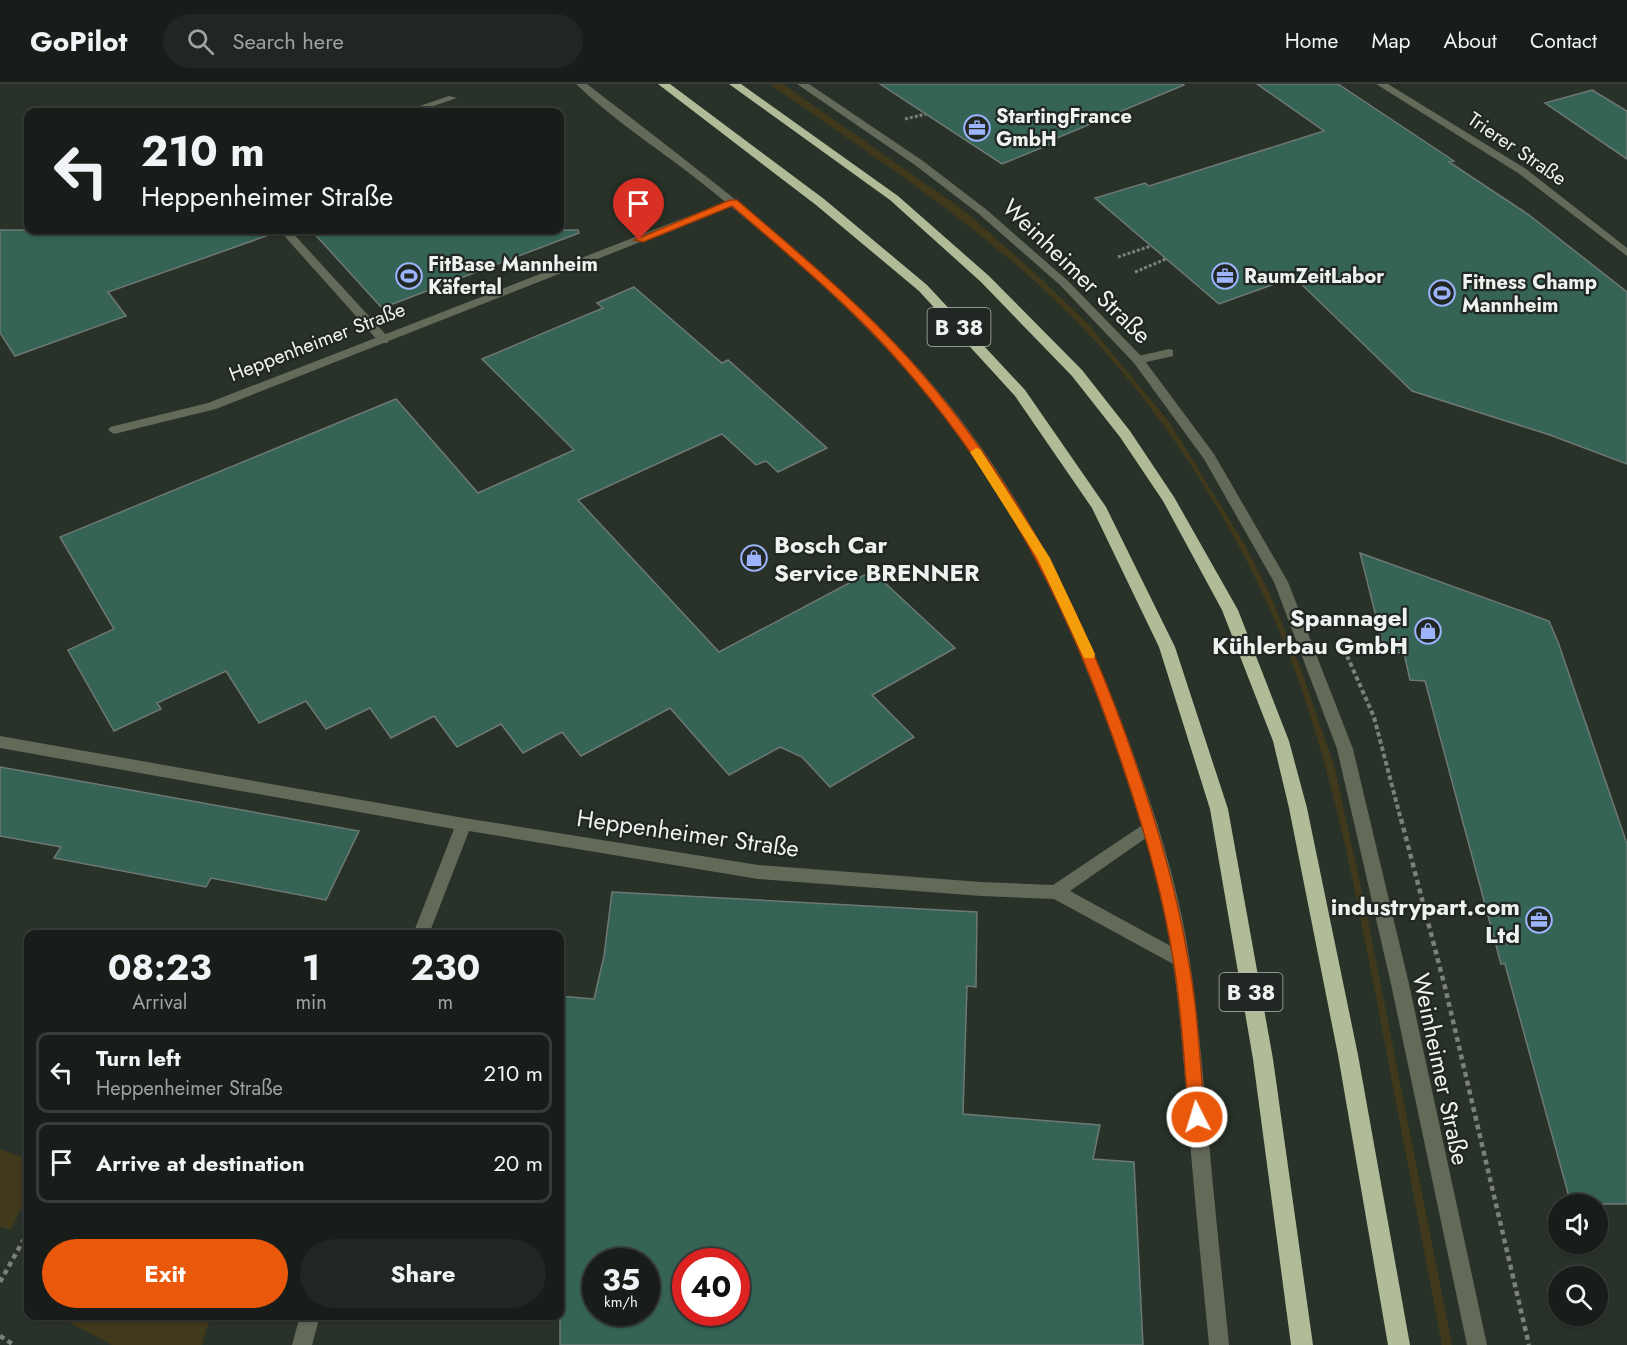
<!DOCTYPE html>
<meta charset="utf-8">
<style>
body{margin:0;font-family:Jost,sans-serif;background:#222623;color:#f1f3f6;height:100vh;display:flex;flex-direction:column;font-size:22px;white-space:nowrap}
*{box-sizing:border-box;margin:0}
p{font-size:20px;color:#9fa2a2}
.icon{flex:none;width:33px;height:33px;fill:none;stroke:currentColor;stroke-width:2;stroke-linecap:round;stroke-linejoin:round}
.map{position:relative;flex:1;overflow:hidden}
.details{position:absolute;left:24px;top:846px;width:540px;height:390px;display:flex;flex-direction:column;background:#191d1a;border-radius:12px;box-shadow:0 2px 4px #0004,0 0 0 2px #373b39}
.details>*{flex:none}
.guide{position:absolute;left:24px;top:24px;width:540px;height:126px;border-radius:12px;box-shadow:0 2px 4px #0004,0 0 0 2px #373b39;background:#191d1a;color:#f1f3f6;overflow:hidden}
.buttons{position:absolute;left:1548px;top:1110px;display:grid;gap:12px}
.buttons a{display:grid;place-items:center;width:60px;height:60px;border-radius:50%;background:#191d1a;box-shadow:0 2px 4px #0004,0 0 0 2px #373b39;font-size:30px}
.speed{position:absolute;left:582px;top:1164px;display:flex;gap:12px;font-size:30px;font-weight:700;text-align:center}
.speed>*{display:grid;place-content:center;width:78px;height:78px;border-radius:50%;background:#191d1a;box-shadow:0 2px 4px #0004,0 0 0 2px #373b39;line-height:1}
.speed small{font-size:15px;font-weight:400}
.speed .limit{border:9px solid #d22;background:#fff;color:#111}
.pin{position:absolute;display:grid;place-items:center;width:51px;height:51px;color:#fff;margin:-62px -26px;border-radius:50% 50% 50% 0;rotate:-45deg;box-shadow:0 0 6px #0007}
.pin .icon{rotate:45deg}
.me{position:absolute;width:66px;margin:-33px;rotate:355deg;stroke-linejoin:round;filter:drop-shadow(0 0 4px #0008)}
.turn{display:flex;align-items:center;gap:21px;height:126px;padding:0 18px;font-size:27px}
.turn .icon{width:78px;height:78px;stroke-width:2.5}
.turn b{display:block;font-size:42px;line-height:51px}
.eta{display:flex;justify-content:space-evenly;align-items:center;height:102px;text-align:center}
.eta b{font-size:36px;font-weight:700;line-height:42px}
.action{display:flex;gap:12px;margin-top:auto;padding:12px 18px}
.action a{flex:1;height:69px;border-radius:36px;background:#ea580c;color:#fff;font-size:24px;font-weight:700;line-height:69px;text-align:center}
.action a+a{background:#222623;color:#f1f3f6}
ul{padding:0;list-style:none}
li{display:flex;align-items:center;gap:18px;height:81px;margin:0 12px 9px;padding:0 6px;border:3px solid #373b39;border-radius:12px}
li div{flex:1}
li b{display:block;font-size:22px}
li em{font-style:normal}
header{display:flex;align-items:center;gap:36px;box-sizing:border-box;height:84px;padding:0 30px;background:#191d1a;border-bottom:2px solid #373b39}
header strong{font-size:28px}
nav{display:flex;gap:33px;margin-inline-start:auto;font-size:21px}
.search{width:420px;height:54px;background:#222623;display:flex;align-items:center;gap:15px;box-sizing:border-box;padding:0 21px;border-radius:33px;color:#9fa2a2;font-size:22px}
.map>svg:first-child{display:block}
.built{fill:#283228;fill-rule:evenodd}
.green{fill:#40391b}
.building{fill:#356355;stroke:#6e7874;stroke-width:1.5;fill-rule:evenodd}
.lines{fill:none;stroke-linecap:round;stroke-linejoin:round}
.path-far2{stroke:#7b807c;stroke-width:3;stroke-dasharray:3 2;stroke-linecap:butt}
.path-far1{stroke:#7b807c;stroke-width:4;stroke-dasharray:4.5 3;stroke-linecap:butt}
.path{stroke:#7b807c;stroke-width:4.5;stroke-dasharray:5 4;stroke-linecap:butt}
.service{fill:#646a5a;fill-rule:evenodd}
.minor{fill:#646a5a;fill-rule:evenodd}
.tertiary{fill:#646a5a;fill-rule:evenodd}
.trunk{fill:#b0bc98;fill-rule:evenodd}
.route{fill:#ea580c;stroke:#983908;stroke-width:1.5}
.slow{fill:#f59e0b}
.labels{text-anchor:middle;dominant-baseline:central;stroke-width:4.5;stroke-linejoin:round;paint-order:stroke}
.far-poi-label{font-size:20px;font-weight:bold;fill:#eff3ef;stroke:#212722;text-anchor:start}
.far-street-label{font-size:20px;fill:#eff3ef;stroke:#212722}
.shield{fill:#212722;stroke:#b1b6b2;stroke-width:1.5}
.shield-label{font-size:22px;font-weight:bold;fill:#eff3ef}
.street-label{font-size:24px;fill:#eff3ef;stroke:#212722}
.poi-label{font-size:24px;font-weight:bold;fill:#eff3ef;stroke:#212722;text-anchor:end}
</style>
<header>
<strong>GoPilot</strong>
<div class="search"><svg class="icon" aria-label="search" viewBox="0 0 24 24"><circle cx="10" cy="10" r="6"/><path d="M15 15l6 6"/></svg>Search here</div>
<nav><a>Home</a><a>Map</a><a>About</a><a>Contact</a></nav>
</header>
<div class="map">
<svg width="1627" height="1261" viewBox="0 0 1627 1261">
<rect width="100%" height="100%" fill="#212722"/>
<path class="built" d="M 0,0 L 1627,0 L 1627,1261 L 0,1261 ZM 28,28 L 560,28 L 560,146 L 28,146 ZM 28,850 L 560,850 L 560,1232 L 28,1232 ZM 1558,1120 L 1598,1120 L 1598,1160 L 1558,1160 ZM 596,1178 L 646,1178 L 646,1228 L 596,1228 ZM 686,1178 L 736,1178 L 736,1228 L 686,1228 ZM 1558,1192 L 1598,1192 L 1598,1232 L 1558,1232 Z"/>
<path class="green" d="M 769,0 L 783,0 L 966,128 L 1035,189 L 1089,241 L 1170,339 L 1245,461 L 1270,510 L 1299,580 L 1334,681 L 1364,816 L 1452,1261 L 1442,1261 C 1421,1150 1400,1040 1379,929 C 1360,833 1343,737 1314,644 C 1270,495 1181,343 1072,233 C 982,142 874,73 769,0 Z
M 0,1065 L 28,1075 L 28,1108 L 11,1146 L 0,1143 Z
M 57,1232 L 183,1232 L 209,1237 L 202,1261 L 112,1261 Z"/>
<path class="building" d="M 880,0 L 1183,0 L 1184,1 L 1052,56 L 1056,58 L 1002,80 Z
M 1257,0 L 1338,0 L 1454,77 L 1449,78 L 1529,131 L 1627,208 L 1627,380 L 1550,351 L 1412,307 L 1294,193 L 1219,220 L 1095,114 L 1145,99 L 1149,102 L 1324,47 Z
M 1592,6 L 1627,27 L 1627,75 L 1545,19 Z
M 0,146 L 268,146 L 269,151 L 108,208 L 126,232 L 15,272 L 0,249 Z
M 311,146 L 578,146 L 579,149 L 382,224 Z
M 634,203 L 722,279 L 728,276 L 827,364 L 778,388 L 766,377 L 756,381 L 722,350 L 578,416 L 719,568 L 872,487 L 955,564 L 872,611 L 914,653 L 830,703 L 802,673 L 780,663 L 729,691 L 670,624 L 581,672 L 562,648 L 523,669 L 501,640 L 457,663 L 434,632 L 391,654 L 370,624 L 326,645 L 306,617 L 259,639 L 226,587 L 157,619 L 161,625 L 114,647 L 68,566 L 114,545 L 60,453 L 396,315 L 478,409 L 574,366 L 482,275 L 603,224 L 597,219 Z
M 1360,469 L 1549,537 L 1558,558 L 1627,760 L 1627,1120 L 1571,1120 L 1505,880 L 1501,880 L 1425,597 L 1410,596 L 1404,569 L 1385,568 Z
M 0,683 L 136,707 L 359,747 L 326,816 L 211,794 L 206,803 L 54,774 L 61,763 L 0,752 Z
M 612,808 L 977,828 L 976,903 L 967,902 L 963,1030 L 1100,1041 L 1093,1075 L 1134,1078 L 1143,1261 L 560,1261 L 560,912 L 594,915 L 604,872 ZM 596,1178 L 646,1178 L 646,1228 L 596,1228 ZM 686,1178 L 736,1178 L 736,1228 L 686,1228 Z"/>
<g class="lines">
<path class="path-far2" d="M 905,35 L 926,30
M 1118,173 L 1151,162
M 1135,188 L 1166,175"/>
<path class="path-far1" d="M 1341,558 L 1374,633 L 1401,736"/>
<path class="path" d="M 1401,735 L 1445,903 L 1529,1261
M 0,1198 L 28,1148
M 0,1252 L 14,1261"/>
<path class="service" d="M 449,12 L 457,14 L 416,28 L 402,28 Z
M 279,146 L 290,146 L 388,253 L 388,259 L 380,259 Z
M 1169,265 L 1173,266 L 1173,272 L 1138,280 L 1132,276 L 1134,273 Z
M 0,652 L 464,734 L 758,781 L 981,798 L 1053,801 L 1150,736 L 1156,737 L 1158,742 L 1156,747 L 1070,807 L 1187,871 L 1190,876 L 1187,881 L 1181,883 L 1175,881 L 1054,815 L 981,812 L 758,795 L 469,747 L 429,850 L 413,850 L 454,745 L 0,664 Z
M 300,1232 L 320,1232 L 312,1261 L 292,1261 Z"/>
<path class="minor" d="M 1376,0 L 1388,0 L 1526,85 L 1627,164 L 1627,172 L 1518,89 Z
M 733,115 L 737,116 L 737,120 L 216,325 L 114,350 L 108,346 L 110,343 L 208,319 Z"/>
<path class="tertiary" d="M 576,0 L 587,0 C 697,85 809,168 905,270 C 1009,380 1079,519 1130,661 C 1153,723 1174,788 1186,854 C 1197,917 1202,982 1208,1046 C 1214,1118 1222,1189 1229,1261 L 1209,1261 C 1202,1189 1195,1118 1189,1046 C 1184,982 1180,918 1169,854 C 1157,788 1137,724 1115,661 C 1066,521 998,386 897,276 C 835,208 765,149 693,92 C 654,62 611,34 576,0 Z
M 797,0 L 809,0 L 923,77 L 987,126 L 1068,197 L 1142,273 L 1214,370 L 1288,498 L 1353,665 L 1409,900 L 1487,1261 L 1467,1261 L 1391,900 L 1337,665 L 1274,498 L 1204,375 L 1134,279 L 1060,201 L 979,130 L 915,81 Z"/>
<path class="trunk" d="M 658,0 L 670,0 L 824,115 L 927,201 L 1025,306 L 1106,423 L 1175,563 L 1228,725 L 1273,975 L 1313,1261 L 1291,1261 L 1253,975 L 1210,725 L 1159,563 L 1092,424 L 1015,312 L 919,207 L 816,121 Z
M 729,0 L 741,0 L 898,112 L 989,192 L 1082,286 L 1130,347 L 1174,413 L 1238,526 L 1289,657 L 1307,724 L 1358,971 L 1410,1261 L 1388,1261 L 1338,971 L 1289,724 L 1273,657 L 1222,526 L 1163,417 L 1120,353 L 1072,292 L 981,198 L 890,116 Z"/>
</g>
<path class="route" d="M 730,116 L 737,116 C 796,167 857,217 909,275 C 1016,394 1086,533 1137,683 C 1159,746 1177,809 1188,874 C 1198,926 1200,980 1205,1033 L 1203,1039 L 1197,1041 L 1191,1039 L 1189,1033 C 1184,981 1182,927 1173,875 C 1163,811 1145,748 1124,686 C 1074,534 1008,402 902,281 C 851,222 791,173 732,122 L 643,158 L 634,156 Z"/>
<path class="slow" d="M 976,364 L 980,365 L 1050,474 L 1095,570 L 1094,574 L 1084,574 L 1038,475 L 970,368 Z"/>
<defs>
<g id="office-ring" transform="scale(1.35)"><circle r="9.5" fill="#212722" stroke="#9db4fd" stroke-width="1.5"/><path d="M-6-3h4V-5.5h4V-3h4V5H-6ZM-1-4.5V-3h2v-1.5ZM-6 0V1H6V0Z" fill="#9db4fd"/></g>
<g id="stadium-ring" transform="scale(1.35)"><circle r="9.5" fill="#212722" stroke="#9db4fd" stroke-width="1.5"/><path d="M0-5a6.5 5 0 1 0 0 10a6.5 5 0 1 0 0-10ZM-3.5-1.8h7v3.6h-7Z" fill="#9db4fd"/></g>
<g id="shop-ring" transform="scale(1.35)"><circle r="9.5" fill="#212722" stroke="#9db4fd" stroke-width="1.5"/><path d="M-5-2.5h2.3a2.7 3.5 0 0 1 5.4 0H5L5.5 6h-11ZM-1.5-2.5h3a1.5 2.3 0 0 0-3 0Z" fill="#9db4fd"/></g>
</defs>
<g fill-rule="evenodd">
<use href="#office-ring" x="977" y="44"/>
<use href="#stadium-ring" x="409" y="192"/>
<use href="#office-ring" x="1225" y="192"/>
<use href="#stadium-ring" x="1442" y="209"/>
<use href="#shop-ring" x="754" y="474"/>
<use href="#shop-ring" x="1428" y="547"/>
<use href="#office-ring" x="1539" y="836"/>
</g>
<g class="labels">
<g class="far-poi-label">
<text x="996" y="32">StartingFrance<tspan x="996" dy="23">GmbH</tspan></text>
<text x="428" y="180">FitBase Mannheim<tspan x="428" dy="23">Käfertal</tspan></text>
<text x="1244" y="192">RaumZeitLabor</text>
<text x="1462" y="198">Fitness Champ<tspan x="1462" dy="23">Mannheim</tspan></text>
</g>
<g class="far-street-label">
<text transform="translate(1517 65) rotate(34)">Trierer Straße</text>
<text transform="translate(317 258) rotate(-21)">Heppenheimer Straße</text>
</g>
<g class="shield">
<rect x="927.5" y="224" width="63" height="38" rx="4.5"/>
<rect x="1219.5" y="889" width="63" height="38" rx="4.5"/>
</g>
<g class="shield-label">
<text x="959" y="243">B 38</text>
<text x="1251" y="908">B 38</text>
</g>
<g class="street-label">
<text transform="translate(1077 187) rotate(44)">Weinheimer Straße</text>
<text transform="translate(688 749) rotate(8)">Heppenheimer Straße</text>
<text transform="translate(1441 985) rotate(78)">Weinheimer Straße</text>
</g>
<g class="poi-label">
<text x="774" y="460" text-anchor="start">Bosch Car<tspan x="774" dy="28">Service BRENNER</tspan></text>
<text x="1408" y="533">Spannagel<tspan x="1408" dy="28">Kühlerbau GmbH</tspan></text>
<text x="1520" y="822">industrypart.com<tspan x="1520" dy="28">Ltd</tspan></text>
</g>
</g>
</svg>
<div class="buttons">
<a><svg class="icon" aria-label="sound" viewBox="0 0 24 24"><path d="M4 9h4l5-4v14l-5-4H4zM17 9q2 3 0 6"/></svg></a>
<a><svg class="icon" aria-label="search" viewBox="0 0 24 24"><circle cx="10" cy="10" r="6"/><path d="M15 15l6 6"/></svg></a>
</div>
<div class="speed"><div>35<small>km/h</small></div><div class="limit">40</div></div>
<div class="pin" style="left:639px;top:156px;background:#d93025"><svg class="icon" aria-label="arrive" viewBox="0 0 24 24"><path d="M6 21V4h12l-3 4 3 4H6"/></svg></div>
<svg class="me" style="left:1197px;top:1033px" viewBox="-20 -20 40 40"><circle r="17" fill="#ea580c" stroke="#fff" stroke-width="3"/><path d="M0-11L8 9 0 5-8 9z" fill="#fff"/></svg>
<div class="guide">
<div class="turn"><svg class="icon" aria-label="left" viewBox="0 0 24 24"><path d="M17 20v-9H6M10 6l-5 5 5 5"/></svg><div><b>210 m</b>Heppenheimer Straße</div></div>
</div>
<section class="details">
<div class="eta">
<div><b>08:23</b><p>Arrival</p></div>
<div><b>1</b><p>min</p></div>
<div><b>230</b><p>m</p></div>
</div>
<ul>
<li><svg class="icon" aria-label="left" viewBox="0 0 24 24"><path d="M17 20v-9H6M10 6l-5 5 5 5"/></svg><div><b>Turn left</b><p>Heppenheimer Straße</p></div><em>210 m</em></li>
<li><svg class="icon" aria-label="arrive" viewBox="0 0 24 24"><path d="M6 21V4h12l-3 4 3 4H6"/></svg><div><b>Arrive at destination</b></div><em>20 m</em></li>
</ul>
<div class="action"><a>Exit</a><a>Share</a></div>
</section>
</div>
